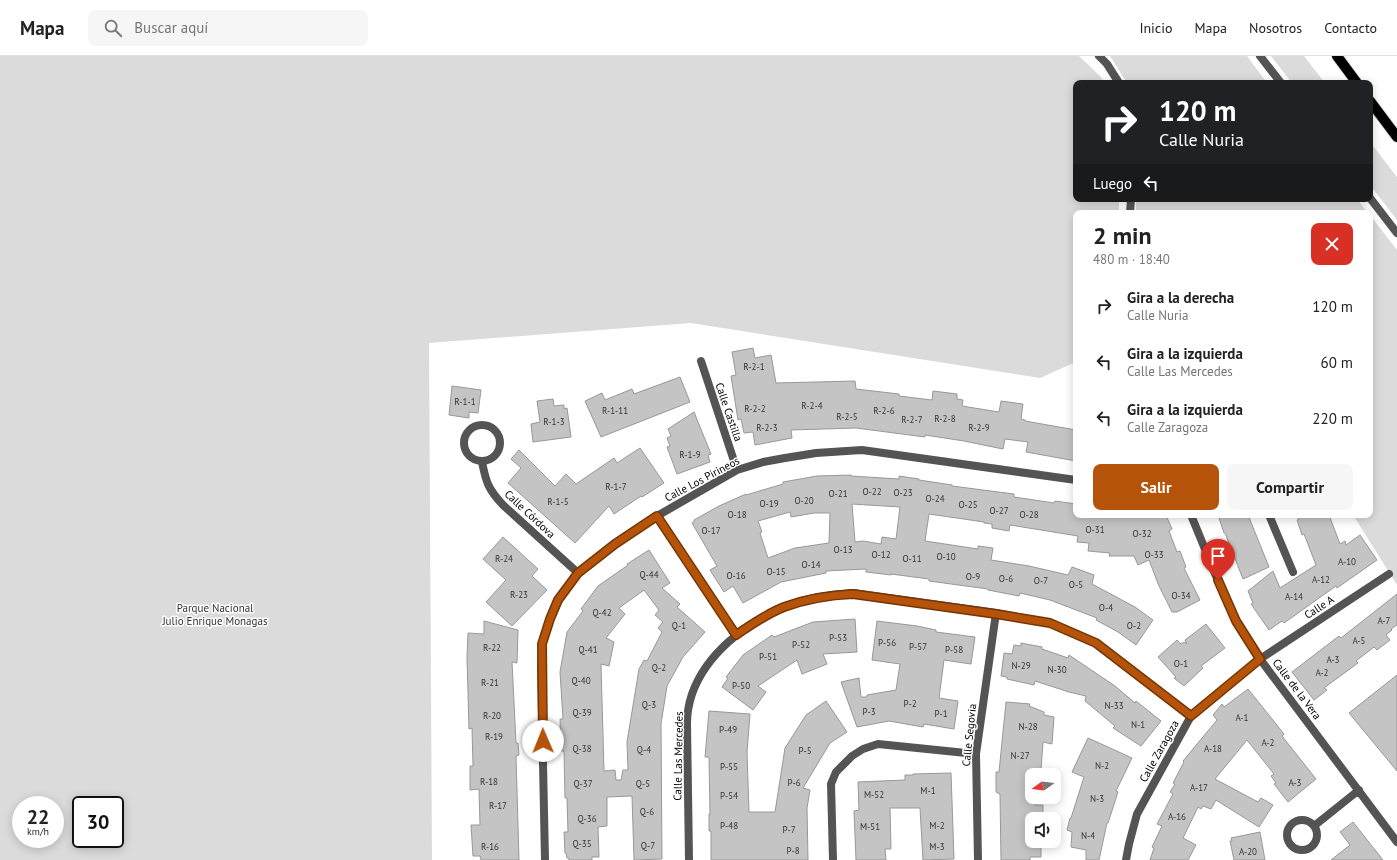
<!DOCTYPE html>
<html lang="es">
<meta charset="utf-8">
<style>
body{margin:0;font-family:"PT Sans",sans-serif;background:#f6f6f6;color:#222;height:100vh;display:flex;flex-direction:column;font-size:15px;white-space:nowrap}
*{box-sizing:border-box;margin:0}
p{font-size:13px;color:#767676}
.icon{flex:none;width:22px;height:22px;fill:none;stroke:currentColor;stroke-width:2;stroke-linecap:round;stroke-linejoin:round}
.map{position:relative;flex:1;overflow:hidden}
.sheet{position:absolute;left:1073px;top:154px;width:300px;height:308px;display:flex;flex-direction:column;background:#fff;border-radius:8px;box-shadow:0 2px 10px #0003}
.sheet>*{flex:none}
.top-card{position:absolute;left:1073px;top:24px;width:300px;height:122px;border-radius:8px;box-shadow:0 2px 10px #0003;background:#202124;color:#fff;overflow:hidden}
.needle{width:26px;rotate:255deg}
.controls{position:absolute;left:1025px;top:712px;display:grid;gap:8px}
.controls a{display:grid;place-items:center;width:36px;height:36px;border-radius:8px;background:#fff;box-shadow:0 2px 10px #0003;font-size:20px}
.speed{position:absolute;left:12px;top:740px;display:flex;gap:8px;font-size:20px;font-weight:700;text-align:center}
.speed>*{display:grid;place-content:center;width:52px;height:52px;border-radius:50%;background:#fff;box-shadow:0 2px 10px #0003;line-height:1}
.speed small{font-size:10px;font-weight:400}
.speed .limit{border:2px solid #111;border-radius:6px;background:#fff;color:#111}
.pin{position:absolute;display:grid;place-items:center;width:34px;height:34px;color:#fff;margin:-41px -17px;border-radius:50% 50% 50% 0;rotate:-45deg;box-shadow:0 0 4px #0007}
.pin .icon{rotate:45deg}
.me{position:absolute;width:44px;margin:-22px;rotate:359deg;stroke-linejoin:round;filter:drop-shadow(0 0 3px #0008)}
.turn{display:flex;align-items:center;gap:14px;height:84px;padding:0 20px;font-size:18px}
.turn .icon{width:52px;height:52px;stroke-width:2.5}
.turn b{display:block;font-size:28px;line-height:34px}
.then{display:flex;align-items:center;height:38px;padding:0 20px;background:#0003;gap:8px;font-size:15px}
.round{display:grid;place-items:center;flex:none;width:42px;height:42px;border-radius:8px;background:#f6f6f6}
.summary{display:flex;align-items:center;justify-content:space-between;height:68px;padding:0 20px}
h1{font-size:24px;font-weight:600;line-height:30px}
.cta{display:flex;gap:8px;margin-top:auto;padding:8px 20px}
.cta a{flex:1;height:46px;border-radius:8px;background:#b45309;color:#fff;font-size:16px;font-weight:600;line-height:46px;text-align:center}
.cta a+a{background:#f6f6f6;color:#222}
ul{padding:0;list-style:none}
li{display:flex;align-items:center;gap:12px;height:56px;padding:0 20px}
li div{flex:1}
li b{display:block;font-size:15px}
li em{font-style:normal}
header{display:flex;align-items:center;gap:24px;box-sizing:border-box;height:56px;padding:0 20px;background:#fff;border-bottom:1px solid #e0e0e0}
header strong{font-size:19px}
nav{display:flex;gap:22px;margin-inline-start:auto;font-size:14px}
.search{width:280px;height:36px;background:#f6f6f6;display:flex;align-items:center;gap:10px;box-sizing:border-box;padding:0 14px;border-radius:8px;color:#767676;font-size:15px}
.map>svg:first-child{display:block}
.green{fill:#dbdbdb;fill-rule:evenodd}
.building{fill:#c4c4c4;stroke:#989898;fill-rule:evenodd}
.lines{fill:none;stroke-linecap:round;stroke-linejoin:round}
.primary-casing{stroke:#dbdbdb;stroke-width:12}
.minor{stroke:#545454;stroke-width:8}
.primary{stroke:#000;stroke-width:10}
.route-casing{stroke:#753606;stroke-width:10}
.route{stroke:#b45309;stroke-width:7}
.labels{text-anchor:middle;dominant-baseline:central;stroke-width:3;stroke-linejoin:round;paint-order:stroke}
.number-label{font-size:9px;fill:#313131}
.street-label{font-size:11px;fill:#000;stroke:#fff}
.park-label{font-size:11px;fill:#323232;stroke:#fff}
</style>
<header>
<strong>Mapa</strong>
<div class="search"><svg class="icon" aria-label="search" viewBox="0 0 24 24"><circle cx="10" cy="10" r="6"/><path d="M15 15l6 6"/></svg>Buscar aquí</div>
<nav><a>Inicio</a><a>Mapa</a><a>Nosotros</a><a>Contacto</a></nav>
</header>
<div class="map">
<svg width="1397" height="804" viewBox="0 0 1397 804">
<rect width="100%" height="100%" fill="#fff"/>
<path class="green" d="M 0,0 L 1079,0 L 1100,20 L 1105,27 L 1076,27 L 1076,143 L 1119,143 L 1119,157 L 1076,157 L 1076,306 L 1040,322 L 691,267 L 429,287 L 432,804 L 0,804 ZM 21,749 L 55,749 L 55,783 L 21,783 ZM 81,749 L 115,749 L 115,783 L 81,783 Z
M 1110,0 L 1247,0 L 1267,27 L 1127,27 Z
M 1271,0 L 1304,0 L 1325,27 L 1292,27 Z
M 1370,86 L 1397,121 L 1397,164 L 1370,129 Z
M 1136,143 L 1357,143 L 1368,157 L 1136,157 Z
M 1370,159 L 1397,194 L 1397,529 L 1353,459 L 1370,459 Z"/>
<path class="building" d="M 753,292 L 755,302 L 771,299 L 776,327 L 855,325 L 856,333 L 899,338 L 899,340 L 932,344 L 933,335 L 957,338 L 957,343 L 963,344 L 962,350 L 999,356 L 1001,345 L 1023,348 L 1021,363 L 1025,364 L 1025,365 L 1076,374 L 1076,405 L 1026,396 L 1028,386 L 1005,383 L 1003,393 L 964,385 L 925,379 L 925,381 L 856,372 L 791,374 L 792,382 L 755,389 L 753,376 L 744,377 L 741,363 L 738,364 L 731,320 L 736,319 L 732,296 Z
M 680,321 L 690,346 L 601,381 L 585,345 L 602,337 L 605,344 L 632,333 L 634,338 Z
M 452,330 L 481,334 L 478,357 L 469,356 L 469,362 L 449,359 Z
M 553,343 L 554,350 L 564,349 L 564,353 L 567,352 L 571,381 L 533,386 L 531,368 L 540,366 L 537,345 Z
M 694,356 L 711,398 L 708,399 L 710,406 L 677,418 L 667,391 L 670,390 L 667,382 L 671,380 L 668,373 Z
M 640,392 L 664,427 L 642,441 L 641,440 L 614,458 L 609,450 L 575,487 L 508,427 L 521,412 L 511,403 L 519,394 L 555,430 L 566,418 L 576,428 L 614,402 L 617,407 Z
M 851,419 L 851,420 L 899,423 L 899,420 L 919,423 L 919,424 L 952,429 L 952,430 L 1014,438 L 1014,441 L 1054,447 L 1055,445 L 1076,448 L 1076,459 L 1166,459 L 1172,473 L 1169,475 L 1177,496 L 1180,495 L 1186,511 L 1184,512 L 1200,544 L 1177,556 L 1172,556 L 1159,530 L 1149,504 L 1138,509 L 1134,500 L 1109,500 L 1110,497 L 1088,495 L 1089,487 L 1077,486 L 1078,480 L 1010,469 L 1009,475 L 992,472 L 992,468 L 984,467 L 984,466 L 929,458 L 925,485 L 978,493 L 978,490 L 993,492 L 991,504 L 1029,510 L 1068,519 L 1072,511 L 1094,519 L 1092,528 L 1135,551 L 1153,564 L 1136,589 L 1118,576 L 1096,564 L 1097,562 L 1050,544 L 1020,537 L 1019,540 L 988,534 L 988,533 L 929,525 L 929,523 L 891,518 L 891,519 L 866,516 L 866,513 L 826,515 L 826,517 L 781,526 L 743,547 L 733,530 L 724,536 L 710,514 L 717,510 L 692,467 L 694,466 L 694,464 L 719,450 L 746,438 L 746,439 L 783,428 L 783,426 L 817,420 ZM 852,448 L 900,451 L 896,483 L 882,481 L 881,488 L 863,485 L 855,486 ZM 790,456 L 791,461 L 814,457 L 830,457 L 829,487 L 795,492 L 768,502 L 760,477 L 762,476 L 758,465 Z
M 1219,459 L 1248,459 L 1269,511 L 1243,523 L 1225,477 L 1224,477 L 1219,462 L 1220,462 Z
M 1297,459 L 1329,459 L 1340,488 L 1345,485 L 1346,489 L 1360,479 L 1377,504 L 1337,532 L 1336,530 L 1284,567 L 1282,565 L 1269,574 L 1251,548 L 1253,547 L 1248,535 L 1273,515 L 1280,532 L 1316,509 L 1304,478 L 1302,479 L 1297,464 L 1299,463 Z
M 503,481 L 538,513 L 532,520 L 547,534 L 512,570 L 486,546 L 506,524 L 483,503 Z
M 649,494 L 670,527 L 662,532 L 680,548 L 677,551 L 705,576 L 683,601 L 667,630 L 661,668 L 662,803 L 634,804 L 632,740 L 607,741 L 607,770 L 598,771 L 599,801 L 592,801 L 592,804 L 569,804 L 569,802 L 567,802 L 566,797 L 565,797 L 564,776 L 568,776 L 567,742 L 565,742 L 564,695 L 561,695 L 560,663 L 563,663 L 560,616 L 567,576 L 583,555 L 581,553 L 598,530 L 628,509 L 627,508 ZM 644,534 L 659,554 L 655,559 L 663,566 L 658,572 L 662,576 L 647,605 L 644,604 L 639,613 L 627,686 L 628,714 L 623,714 L 621,724 L 616,724 L 615,714 L 604,715 L 601,608 L 609,610 L 614,586 L 606,582 L 625,558 L 619,552 Z
M 1397,538 L 1397,569 L 1391,573 L 1392,574 L 1386,579 L 1390,584 L 1377,594 L 1374,591 L 1356,605 L 1358,607 L 1324,632 L 1327,634 L 1314,644 L 1292,616 L 1339,580 L 1341,582 Z
M 855,563 L 857,596 L 823,598 L 827,608 L 802,618 L 797,604 L 758,630 L 766,636 L 753,654 L 722,631 L 728,622 L 726,621 L 743,599 L 772,579 L 774,581 L 813,566 Z
M 484,565 L 518,574 L 517,607 L 512,606 L 516,687 L 518,687 L 519,699 L 516,700 L 519,804 L 481,804 L 480,800 L 473,800 L 471,769 L 480,769 L 479,733 L 470,734 L 470,710 L 473,710 L 472,672 L 469,673 L 467,601 L 468,577 L 484,578 Z
M 877,565 L 917,570 L 936,574 L 936,576 L 975,581 L 971,608 L 944,604 L 939,642 L 958,645 L 954,673 L 924,668 L 923,671 L 889,665 L 857,671 L 841,626 L 859,622 L 861,641 L 867,641 L 867,639 L 896,634 L 900,608 L 872,604 Z
M 1206,568 L 1225,592 L 1201,610 L 1203,612 L 1184,630 L 1174,622 L 1176,621 L 1158,601 L 1177,584 L 1181,588 L 1184,586 L 1187,588 L 1185,584 Z
M 1021,587 L 1042,591 L 1042,593 L 1068,602 L 1069,599 L 1115,630 L 1135,647 L 1136,645 L 1161,665 L 1141,690 L 1113,672 L 1115,670 L 1085,645 L 1086,640 L 1069,636 L 1035,625 L 1034,629 L 1007,623 L 1007,621 L 1001,620 L 1004,597 L 1012,598 L 1014,589 L 1021,590 Z
M 1397,619 L 1397,715 L 1349,657 Z
M 1248,633 L 1284,678 L 1282,680 L 1316,723 L 1288,746 L 1274,728 L 1276,727 L 1271,720 L 1274,718 L 1247,684 L 1215,723 L 1258,746 L 1261,742 L 1273,749 L 1259,771 L 1216,744 L 1211,753 L 1203,750 L 1201,753 L 1198,751 L 1183,782 L 1196,789 L 1188,804 L 1150,804 L 1154,792 L 1152,791 L 1162,770 L 1157,768 L 1173,738 L 1170,736 L 1175,728 L 1173,727 L 1184,706 L 1183,705 L 1217,664 L 1213,659 L 1222,648 L 1224,651 Z
M 826,645 L 847,676 L 830,687 L 803,732 L 810,734 L 807,752 L 808,804 L 711,804 L 711,775 L 709,775 L 709,758 L 710,758 L 709,701 L 705,701 L 709,655 L 750,658 L 747,696 L 749,756 L 775,756 L 785,692 L 806,659 Z
M 1006,646 L 1030,648 L 1029,650 L 1044,656 L 1044,659 L 1054,661 L 1052,688 L 1043,686 L 1041,714 L 1037,714 L 1037,719 L 1032,719 L 1032,741 L 1037,741 L 1036,749 L 1043,749 L 1043,763 L 1032,763 L 1032,785 L 1041,785 L 1041,801 L 1030,801 L 1030,804 L 1001,804 L 1000,738 L 996,736 L 996,716 L 999,716 Z
M 1088,682 L 1132,702 L 1116,735 L 1118,736 L 1108,767 L 1107,767 L 1099,804 L 1086,804 L 1086,794 L 1071,791 L 1072,776 L 1067,774 L 1070,762 L 1071,762 L 1084,721 L 1072,716 Z
M 951,717 L 954,803 L 923,804 L 920,752 L 890,752 L 891,793 L 885,793 L 886,804 L 856,804 L 854,755 L 859,754 L 858,726 L 905,724 L 905,719 L 913,719 L 913,718 Z
M 1353,766 L 1383,804 L 1331,804 L 1350,789 L 1340,776 Z
M 1260,776 L 1265,804 L 1234,804 L 1230,785 L 1232,785 L 1231,782 Z"/>
<g class="lines">
<g class="primary-casing">
<path id="primary" d="M 1337,0 L 1357,27
M 1370,45 L 1397,81"/>
</g>
<path class="minor" d="M 1099,0 L 1107,8 L 1119,27
M 1260,0 L 1281,27
M 1370,142 L 1397,177
M 1130,157 L 1131,143
M 701,305 L 737,414
M464 387a18 18 0 1 1 36 0a18 18 0 1 1-36 0Z
M 482,406 C 486,426 488,433 503,449 L 578,517
M 1191,459 L 1223,537 L 1236,565 L 1260,603 L 1397,786
M 1269,459 L 1293,516
M 657,460 L 736,579
M1287 779a15 15 0 1 1 30 0a15 15 0 1 1-30 0Z
M 1314,770 L 1359,734
M 545,804 L 541,610 L 542,588 L 550,563 L 559,544 L 578,517 L 615,488 L 657,460 L 737,414 L 763,406 L 785,402 L 816,397 L 862,394 L 1076,424
M 689,804 L 687,668 C 687,658 689,647 692,638 C 706,598 745,568 782,552 C 804,542 829,539 853,537 L 996,557 L 1050,567 L 1096,587 L 1191,660
M 833,804 L 831,728 L 836,716 L 852,700 L 863,693 L 878,688 L 976,698
M 978,804 L 976,698 L 996,557
M 1126,804 L 1129,788 L 1137,758 L 1191,660 L 1260,603 L 1389,518"/>
<use href="#primary" class="primary"/>
</g>
<g class="lines">
<g class="route-casing">
<path id="route" d="M 543,685 L 542,588 L 550,563 L 558,544 L 578,517 L 615,488 L 657,460 L 736,579 C 751,569 766,558 784,551 C 806,543 829,539 853,538 L 996,558 L 1050,567 L 1096,587 L 1191,660 L 1260,603 L 1236,565 L 1218,524"/>
</g>
<use href="#route" class="route"/>
</g>
<g class="labels">
<g class="number-label">
<text x="754" y="310">R-2-1</text>
<text x="465" y="345">R-1-1</text>
<text x="812" y="349">R-2-4</text>
<text x="755" y="352">R-2-2</text>
<text x="615" y="354">R-1-11</text>
<text x="884" y="354">R-2-6</text>
<text x="847" y="360">R-2-5</text>
<text x="945" y="362">R-2-8</text>
<text x="912" y="363">R-2-7</text>
<text x="554" y="365">R-1-3</text>
<text x="767" y="371">R-2-3</text>
<text x="979" y="371">R-2-9</text>
<text x="690" y="398">R-1-9</text>
<text x="616" y="430">R-1-7</text>
<text x="872" y="435">O-22</text>
<text x="903" y="436">O-23</text>
<text x="838" y="437">O-21</text>
<text x="935" y="442">O-24</text>
<text x="804" y="444">O-20</text>
<text x="558" y="445">R-1-5</text>
<text x="769" y="447">O-19</text>
<text x="968" y="448">O-25</text>
<text x="999" y="454">O-27</text>
<text x="737" y="458">O-18</text>
<text x="1029" y="458">O-28</text>
<text x="1095" y="473">O-31</text>
<text x="711" y="474">O-17</text>
<text x="1142" y="477">O-32</text>
<text x="843" y="493">O-13</text>
<text x="881" y="498">O-12</text>
<text x="1154" y="498">O-33</text>
<text x="946" y="500">O-10</text>
<text x="504" y="502">R-24</text>
<text x="912" y="502">O-11</text>
<text x="1347" y="505">A-10</text>
<text x="811" y="508">O-14</text>
<text x="776" y="515">O-15</text>
<text x="649" y="518">Q-44</text>
<text x="736" y="519">O-16</text>
<text x="973" y="520">O-9</text>
<text x="1006" y="522">O-6</text>
<text x="1321" y="523">A-12</text>
<text x="1041" y="524">O-7</text>
<text x="1076" y="528">O-5</text>
<text x="519" y="538">R-23</text>
<text x="1181" y="539">O-34</text>
<text x="1294" y="540">A-14</text>
<text x="1106" y="551">O-4</text>
<text x="602" y="556">Q-42</text>
<text x="1384" y="564">A-7</text>
<text x="679" y="569">Q-1</text>
<text x="1134" y="569">O-2</text>
<text x="838" y="581">P-53</text>
<text x="1359" y="584">A-5</text>
<text x="887" y="586">P-56</text>
<text x="801" y="588">P-52</text>
<text x="918" y="590">P-57</text>
<text x="492" y="591">R-22</text>
<text x="588" y="593">Q-41</text>
<text x="954" y="593">P-58</text>
<text x="768" y="600">P-51</text>
<text x="1333" y="603">A-3</text>
<text x="1181" y="607">O-1</text>
<text x="1021" y="609">N-29</text>
<text x="659" y="611">Q-2</text>
<text x="1057" y="613">N-30</text>
<text x="1322" y="616">A-2</text>
<text x="581" y="624">Q-40</text>
<text x="490" y="626">R-21</text>
<text x="741" y="629">P-50</text>
<text x="910" y="647">P-2</text>
<text x="649" y="648">Q-3</text>
<text x="1114" y="649">N-33</text>
<text x="869" y="655">P-3</text>
<text x="582" y="656">Q-39</text>
<text x="941" y="657">P-1</text>
<text x="492" y="659">R-20</text>
<text x="1242" y="661">A-1</text>
<text x="1138" y="668">N-1</text>
<text x="1028" y="670">N-28</text>
<text x="728" y="673">P-49</text>
<text x="494" y="680">R-19</text>
<text x="1268" y="686">A-2</text>
<text x="582" y="692">Q-38</text>
<text x="1213" y="692">A-18</text>
<text x="644" y="693">Q-4</text>
<text x="805" y="694">P-5</text>
<text x="1020" y="699">N-27</text>
<text x="1102" y="709">N-2</text>
<text x="729" y="710">P-55</text>
<text x="489" y="725">R-18</text>
<text x="794" y="726">P-6</text>
<text x="1295" y="726">A-3</text>
<text x="583" y="727">Q-37</text>
<text x="643" y="727">Q-5</text>
<text x="1199" y="731">A-17</text>
<text x="928" y="734">M-1</text>
<text x="874" y="738">M-52</text>
<text x="729" y="739">P-54</text>
<text x="1097" y="742">N-3</text>
<text x="498" y="749">R-17</text>
<text x="647" y="755">Q-6</text>
<text x="1177" y="760">A-16</text>
<text x="587" y="762">Q-36</text>
<text x="729" y="769">P-48</text>
<text x="937" y="769">M-2</text>
<text x="870" y="770">M-51</text>
<text x="789" y="773">P-7</text>
<text x="1088" y="779">N-4</text>
<text x="582" y="787">Q-35</text>
<text x="648" y="789">Q-7</text>
<text x="490" y="790">R-16</text>
<text x="937" y="790">M-3</text>
<text x="793" y="794">P-8</text>
<text x="1248" y="795">A-20</text>
</g>
<g class="street-label">
<text transform="translate(729 356) rotate(71)">Calle Castilla</text>
<text transform="translate(702 423) rotate(-28)">Calle Los Pirineos</text>
<text transform="translate(530 458) rotate(43)">Calle Córdova</text>
<text transform="translate(1319 551) rotate(-33)">Calle A</text>
<text transform="translate(1297 633) rotate(53)">Calle de la Vera</text>
<text transform="translate(969 679) rotate(-84)">Calle Segovia</text>
<text transform="translate(1159 695) rotate(-61)">Calle Zaragoza</text>
<text transform="translate(678 700) rotate(-89)">Calle Las Mercedes</text>
</g>
<g class="park-label">
<text x="215" y="552">Parque Nacional<tspan x="215" dy="13">Julio Enrique Monagas</tspan></text>
</g>
</g>
</svg>
<div class="controls">
<a><svg class="needle" viewBox="-14 -14 28 28"><path d="M0-13l5 13h-10z" fill="#e53935"/><path d="M0 13l5-13h-10z" fill="#767676"/></svg></a>
<a><svg class="icon" aria-label="sound" viewBox="0 0 24 24"><path d="M4 9h4l5-4v14l-5-4H4zM17 9q2 3 0 6"/></svg></a>
</div>
<div class="speed"><div>22<small>km/h</small></div><div class="limit">30</div></div>
<div class="pin" style="left:1218px;top:524px;background:#d93025"><svg class="icon" aria-label="arrive" viewBox="0 0 24 24"><path d="M6 21V4h12l-3 4 3 4H6"/></svg></div>
<svg class="me" style="left:543px;top:685px" viewBox="-20 -20 40 40"><circle r="19" fill="#fff"/><path d="M0-13L10 11 0 6-10 11z" fill="#b45309"/></svg>
<div class="top-card">
<div class="turn"><svg class="icon" aria-label="right" viewBox="0 0 24 24"><path d="M7 20v-9h11M14 6l5 5-5 5"/></svg><div><b>120 m</b>Calle Nuria</div></div>
<div class="then">Luego<svg class="icon" aria-label="left" viewBox="0 0 24 24"><path d="M17 20v-9H6M10 6l-5 5 5 5"/></svg></div>
</div>
<section class="sheet">
<div class="summary"><div><h1>2 min</h1><p>480 m · 18:40</p></div><a class="round" style="background:#d93025;color:#fff"><svg class="icon" aria-label="close" viewBox="0 0 24 24"><path d="M6 6l12 12M18 6L6 18"/></svg></a></div>
<ul>
<li><svg class="icon" aria-label="right" viewBox="0 0 24 24"><path d="M7 20v-9h11M14 6l5 5-5 5"/></svg><div><b>Gira a la derecha</b><p>Calle Nuria</p></div><em>120 m</em></li>
<li><svg class="icon" aria-label="left" viewBox="0 0 24 24"><path d="M17 20v-9H6M10 6l-5 5 5 5"/></svg><div><b>Gira a la izquierda</b><p>Calle Las Mercedes</p></div><em>60 m</em></li>
<li><svg class="icon" aria-label="left" viewBox="0 0 24 24"><path d="M17 20v-9H6M10 6l-5 5 5 5"/></svg><div><b>Gira a la izquierda</b><p>Calle Zaragoza</p></div><em>220 m</em></li>
</ul>
<div class="cta"><a>Salir</a><a>Compartir</a></div>
</section>
</div>
